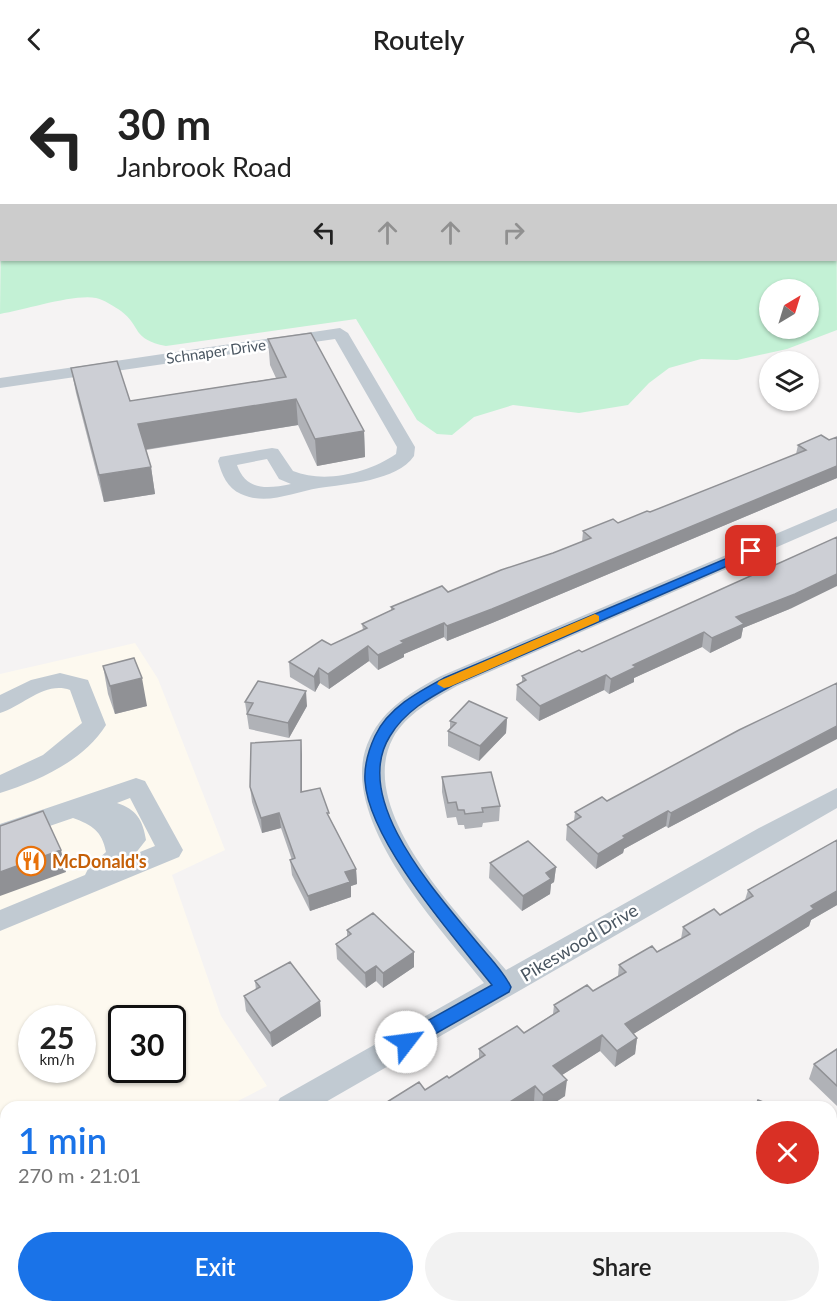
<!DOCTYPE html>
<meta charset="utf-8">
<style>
body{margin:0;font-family:Lato,sans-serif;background:#f2f2f2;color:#222;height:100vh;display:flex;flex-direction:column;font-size:22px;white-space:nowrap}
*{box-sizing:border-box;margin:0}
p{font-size:20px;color:#767676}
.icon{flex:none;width:33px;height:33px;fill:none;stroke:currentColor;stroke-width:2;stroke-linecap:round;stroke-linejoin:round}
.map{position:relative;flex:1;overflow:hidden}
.sheet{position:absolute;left:0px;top:1023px;width:837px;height:212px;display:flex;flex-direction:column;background:#fff;border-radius:18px 18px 0 0;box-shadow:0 2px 4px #0004}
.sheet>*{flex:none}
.banner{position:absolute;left:0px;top:0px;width:837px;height:183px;box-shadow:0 2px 4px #0004;background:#fff;color:#222;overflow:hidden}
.needle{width:39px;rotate:38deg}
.fabs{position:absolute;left:759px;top:201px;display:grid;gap:12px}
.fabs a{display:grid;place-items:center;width:60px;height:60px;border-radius:50%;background:#fff;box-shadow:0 2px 4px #0004;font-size:30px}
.speed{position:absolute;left:18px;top:927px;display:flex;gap:12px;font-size:30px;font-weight:700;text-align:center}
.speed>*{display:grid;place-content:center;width:78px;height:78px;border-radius:50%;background:#fff;box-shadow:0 2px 4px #0004;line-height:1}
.speed small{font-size:15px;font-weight:400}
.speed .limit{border:3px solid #111;border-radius:9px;background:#fff;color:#111}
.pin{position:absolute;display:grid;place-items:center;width:51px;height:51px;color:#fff;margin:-26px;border-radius:12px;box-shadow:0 3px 9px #0006}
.me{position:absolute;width:66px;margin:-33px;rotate:60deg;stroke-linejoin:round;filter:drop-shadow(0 0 4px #0008)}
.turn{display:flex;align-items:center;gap:21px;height:126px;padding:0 18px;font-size:27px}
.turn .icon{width:78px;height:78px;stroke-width:2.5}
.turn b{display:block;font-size:42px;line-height:51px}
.lanes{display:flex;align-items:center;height:57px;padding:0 18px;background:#0003;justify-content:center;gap:30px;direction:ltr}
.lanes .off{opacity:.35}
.round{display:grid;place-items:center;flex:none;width:63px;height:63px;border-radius:32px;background:#f2f2f2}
.summary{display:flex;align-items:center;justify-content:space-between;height:102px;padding:0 18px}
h1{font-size:36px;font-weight:600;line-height:45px;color:#1a73e8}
.button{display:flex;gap:12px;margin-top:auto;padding:12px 18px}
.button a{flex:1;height:69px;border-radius:36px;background:#1a73e8;color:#fff;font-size:24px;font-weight:600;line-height:69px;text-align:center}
.button a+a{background:#f2f2f2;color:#222}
header{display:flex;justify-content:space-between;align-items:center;height:78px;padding:0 18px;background:#fff;font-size:27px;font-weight:600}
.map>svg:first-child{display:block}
.commercial{fill:#fdf9ef;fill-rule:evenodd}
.green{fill:#c3f1d5;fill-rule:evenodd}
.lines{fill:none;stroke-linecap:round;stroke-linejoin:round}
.minor{fill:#c1cad2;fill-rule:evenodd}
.major{fill:#b3c2d1;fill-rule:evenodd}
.wall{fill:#b0b2b7}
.shaded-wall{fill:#909195}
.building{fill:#cdcfd5;stroke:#909195;stroke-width:1.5}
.route{fill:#1a73e8;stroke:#114b97;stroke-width:1.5}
.slow{fill:#f59e0b}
.labels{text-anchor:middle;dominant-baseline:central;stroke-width:5;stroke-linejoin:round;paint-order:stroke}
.far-street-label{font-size:15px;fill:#4a5661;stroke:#fff}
.food-label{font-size:18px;font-weight:bold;fill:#c56008;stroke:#fff;text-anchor:start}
.street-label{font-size:18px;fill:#4a5661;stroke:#fff}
</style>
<header><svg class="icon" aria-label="back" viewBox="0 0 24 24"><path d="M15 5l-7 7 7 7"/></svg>Routely<svg class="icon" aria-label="person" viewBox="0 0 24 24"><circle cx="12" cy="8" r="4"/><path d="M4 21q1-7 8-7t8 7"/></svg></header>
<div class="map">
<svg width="837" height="1234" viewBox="0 0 837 1234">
<rect width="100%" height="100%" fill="#f5f3f3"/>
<path class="commercial" d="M 135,565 L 158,601 L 225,772 L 172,797 L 221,938 L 267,1008 L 226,1029 L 6,1029 L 6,1141 L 0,1144 L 0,596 ZM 32,940 L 82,940 L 82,992 L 32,992 ZM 122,940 L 172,940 L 172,992 L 122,992 Z
M 6,1225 L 6,1228 L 340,1229 L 332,1234 L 0,1234 L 0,1229 Z"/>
<path class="green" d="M 836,43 L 837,252 L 787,271 L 737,282 L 701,281 L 669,290 L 649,305 L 628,327 L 579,335 L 513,327 L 474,339 L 452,357 L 437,356 L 417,342 L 356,241 L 166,268 C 131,261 142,249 121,233 C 115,229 103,221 96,220 C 73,216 25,232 0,236 L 1,148 L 2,182 L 836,182 ZM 770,212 L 808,212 L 808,250 L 770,250 Z"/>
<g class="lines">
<path class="minor" d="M 40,0 L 61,0 L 39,2 Z
M 190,0 L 202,0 L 203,2 L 191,2 Z
M 230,0 L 254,0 L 229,2 Z
M 433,0 L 445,0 L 446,2 L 434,2 Z
M 462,0 L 486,0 L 461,2 Z
M 823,0 L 836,0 L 822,2 Z
M 0,8 L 2,8 L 0,16 Z
M 0,34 L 2,34 L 2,42 L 0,42 Z
M 340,250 L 348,255 L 415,369 L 414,378 C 397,403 346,406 319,410 C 293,414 267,428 241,416 C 227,410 222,397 218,383 L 220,379 L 272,370 L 278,371 L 293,393 C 325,406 368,395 396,376 L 397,369 L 335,261 L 0,310 L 0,300 ZM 267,381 L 279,401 L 291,406 C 267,411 246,413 237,387 Z
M 837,430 L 837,443 L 457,608 C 434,621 406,636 393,660 C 354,733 463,840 506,892 L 759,750 L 837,710 L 837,730 L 317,1029 L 275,1029 L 280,1020 L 484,905 C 439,849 332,735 370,660 C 384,630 413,613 441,598 Z
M 60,595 L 88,602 L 106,647 C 84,683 38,703 0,715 L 0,697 L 43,677 L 82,645 L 70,612 C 45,603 23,628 0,635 L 0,617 L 31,602 Z
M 136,700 L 145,703 L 183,772 L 179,779 L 0,853 L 0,832 L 85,797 L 89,789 L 106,774 C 102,753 92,747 73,740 L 0,765 L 0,746 ZM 130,720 L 155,768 L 135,776 L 146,762 C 143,742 136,731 117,725 Z
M 6,1170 L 6,1202 L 0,1205 L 0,1173 Z
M 272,1228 L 305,1228 L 306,1234 L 272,1234 Z"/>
<path class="major" d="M 836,21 L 837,21 L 837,31 L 836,31 Z
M 0,129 L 2,129 L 0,140 Z"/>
</g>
<path class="wall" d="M 655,0 L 701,0 L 699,2 L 655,2 Z
M 765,0 L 796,0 L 794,2 L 772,2 Z
M 268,261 L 364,353 L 365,379 L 317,388 L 298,347 L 146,372 L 151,389 L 155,416 L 104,424 L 76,315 L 71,290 L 130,323 L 276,300 L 270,287 Z
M 837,359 L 837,400 L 492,545 L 447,563 L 444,559 L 404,576 L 404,579 L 378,592 L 369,583 L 329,611 L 320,605 L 315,614 L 290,599 L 289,584 L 331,567 L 363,552 L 362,546 L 391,532 L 391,529 L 448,514 L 553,475 L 582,464 L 583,453 L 618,445 L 650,434 L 796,376 L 798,367 L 829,362 Z
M 792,530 L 743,550 L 741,560 L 710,575 L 702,569 L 634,600 L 634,604 L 609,616 L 604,612 L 539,643 L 516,622 L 517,607 L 522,605 L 522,598 L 582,574 Z
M 103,588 L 147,628 L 115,636 L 108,616 Z
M 245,624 L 307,628 L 289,660 L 249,651 Z
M 507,640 L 506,655 L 479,683 L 448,668 L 448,653 L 450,651 L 450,643 Z
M 302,677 L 302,714 L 330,741 L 356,791 L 357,806 L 351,808 L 351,819 L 310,833 L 292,797 L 290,782 L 292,782 L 281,750 L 262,755 L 252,724 L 250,709 Z
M 442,699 L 500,728 L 499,743 L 483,745 L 482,749 L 465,751 L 464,747 L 458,747 L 456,739 L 447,740 L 442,714 Z
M 723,721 L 668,750 L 666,748 L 624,771 L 623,775 L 596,791 L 566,762 L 567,747 L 574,743 L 575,734 L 607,723 Z
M 837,762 L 837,827 L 811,842 L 809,848 L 633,956 L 637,960 L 635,976 L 615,989 L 600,973 L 562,997 L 565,1018 L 548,1029 L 538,1029 L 534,1024 L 526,1029 L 387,1029 L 387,1024 L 425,1012 L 449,1000 L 479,981 L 479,971 L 524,955 L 553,936 L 554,927 L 593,913 L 618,898 L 619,887 L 657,874 L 681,861 L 683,849 L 720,837 L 745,822 L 748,812 Z
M 490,785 L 556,789 L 554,804 L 551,806 L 550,816 L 522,833 L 489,800 Z
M 347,852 L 414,889 L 383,910 L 376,903 L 366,910 L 337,881 L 336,866 L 347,859 Z
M 255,903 L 320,923 L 321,938 L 272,969 L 246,933 L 244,918 L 256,912 Z
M 837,971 L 837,1028 L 809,1001 L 814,986 Z
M 533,1228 L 527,1234 L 460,1234 L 455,1229 Z
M 686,1228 L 759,1228 L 755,1234 L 694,1234 Z"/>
<path class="shaded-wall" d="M 289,0 L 315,0 L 315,2 L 289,2 Z
M 683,0 L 701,0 L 699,2 L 683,2 Z
M 296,321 L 298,347 L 142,372 L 138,346 Z
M 364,353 L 365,379 L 317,388 L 315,361 Z
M 837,388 L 837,400 L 492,545 L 447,563 L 447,548 Z
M 151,389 L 155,416 L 104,424 L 99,397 Z
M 837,496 L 837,508 L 792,530 L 743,550 L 741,560 L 710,575 L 712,560 L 736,539 Z
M 444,545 L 444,559 L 404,576 L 404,579 L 378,592 L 378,577 L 401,563 Z
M 704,554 L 702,569 L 634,600 L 634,604 L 609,616 L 611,601 L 633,587 Z
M 368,568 L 369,583 L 329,611 L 328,596 Z
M 319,590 L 320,605 L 315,614 L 314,599 Z
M 606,597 L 604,612 L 539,643 L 540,628 Z
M 142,600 L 147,628 L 115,636 L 110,608 Z
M 306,613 L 307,628 L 289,660 L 288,645 Z
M 507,640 L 506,655 L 479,683 L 480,668 Z
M 837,648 L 837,661 L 723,721 L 668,750 L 671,735 L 726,706 Z
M 301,662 L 302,677 L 302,729 L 301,714 Z
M 668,733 L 666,748 L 624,771 L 623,775 L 596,791 L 598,776 L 623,758 Z
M 279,735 L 281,750 L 262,755 L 261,740 Z
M 61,772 L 66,794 L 0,818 L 0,794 Z
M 556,789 L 554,804 L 551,806 L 550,816 L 522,833 L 523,818 L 546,795 Z
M 356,791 L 357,806 L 351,808 L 351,819 L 310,833 L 308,818 L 345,794 Z
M 837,813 L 837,827 L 811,842 L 809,848 L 622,963 L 625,946 L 811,828 Z
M 414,874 L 414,889 L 383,910 L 383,895 Z
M 376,888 L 376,903 L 366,910 L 365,895 Z
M 320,923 L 321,938 L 272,969 L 270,955 Z
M 602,957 L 600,973 L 551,1004 L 553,988 Z
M 637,960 L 635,976 L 615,989 L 617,973 Z
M 567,1002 L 565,1018 L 548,1029 L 542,1029 L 543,1017 Z
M 535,1008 L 534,1024 L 526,1029 L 502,1029 Z
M 837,1177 L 837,1188 L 831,1191 L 831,1180 Z
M 520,1228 L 533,1228 L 527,1234 L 513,1234 Z
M 754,1228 L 759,1228 L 755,1234 L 751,1234 Z"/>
<path class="building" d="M 60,0 L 85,0 L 86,2 L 61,2 Z
M 148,0 L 172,0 L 172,2 L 149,2 Z
M 311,255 L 364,353 L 315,361 L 296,321 L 138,346 L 151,389 L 99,397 L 71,290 L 117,283 L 130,323 L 286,299 L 268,261 Z
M 821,357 L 829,362 L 837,359 L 837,388 L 492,531 L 447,548 L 444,545 L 401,563 L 404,565 L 378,577 L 368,568 L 328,596 L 319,590 L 314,599 L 289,584 L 322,562 L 331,567 L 367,550 L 362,546 L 394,531 L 391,529 L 442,508 L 448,514 L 501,492 L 553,475 L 591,460 L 583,453 L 613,441 L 618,445 L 647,433 L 650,434 L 806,372 L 798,367 Z
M 837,459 L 837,496 L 795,516 L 736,539 L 744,546 L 712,560 L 704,554 L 633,587 L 636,589 L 611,601 L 606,597 L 540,628 L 517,607 L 526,602 L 522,598 L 579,572 L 582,574 Z
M 134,580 L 142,600 L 110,608 L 103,588 Z
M 258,603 L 306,613 L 288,645 L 247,636 L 253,625 L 245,624 Z
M 837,605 L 837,648 L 726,706 L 671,735 L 668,733 L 623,758 L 625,760 L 598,776 L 567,747 L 581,739 L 575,734 L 602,719 L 607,723 L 739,652 Z
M 469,623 L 507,640 L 480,668 L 448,653 L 456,645 L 450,643 Z
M 301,662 L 301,714 L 320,710 L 329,735 L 327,735 L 356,791 L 345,794 L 350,804 L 308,818 L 290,782 L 295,780 L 279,735 L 261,740 L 250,709 L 251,665 Z
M 491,694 L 500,728 L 482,730 L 483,734 L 465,736 L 464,732 L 458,732 L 456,724 L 448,725 L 442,699 Z
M 43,733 L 61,772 L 0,794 L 0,748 Z
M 837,762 L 837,813 L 811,828 L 814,831 L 625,946 L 637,960 L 617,973 L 602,957 L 553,988 L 567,1002 L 543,1017 L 535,1008 L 502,1029 L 391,1029 L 387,1024 L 419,1004 L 425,1012 L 447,998 L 449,1000 L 485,977 L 479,971 L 517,948 L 524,955 L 559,933 L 554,927 L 587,907 L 593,913 L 626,894 L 619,887 L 652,868 L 657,874 L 690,856 L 683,849 L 714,831 L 720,837 L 753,818 L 748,812 Z
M 528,763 L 556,789 L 546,795 L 551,801 L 523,818 L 490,785 Z
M 373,835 L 414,874 L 383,895 L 376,888 L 365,895 L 336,866 L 351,856 L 347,852 Z
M 290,884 L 320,923 L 270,955 L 244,918 L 260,909 L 255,903 Z
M 837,971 L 837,1008 L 814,986 Z
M 758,1022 L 777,1029 L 755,1029 Z
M 837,1123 L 837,1177 L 831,1180 L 831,1126 Z
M 47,1228 L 264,1228 L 265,1234 L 48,1234 Z
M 468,1228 L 520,1228 L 513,1234 L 473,1234 Z
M 709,1228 L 754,1228 L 751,1234 L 717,1234 Z"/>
<path class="route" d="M 751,470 L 755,471 L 755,476 L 453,607 C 429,620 405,633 390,658 C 350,722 437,815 475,862 C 487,877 503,892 511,909 L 509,914 L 412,969 L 406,971 L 400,969 L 398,964 L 400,958 L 492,907 C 454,859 369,764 365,703 C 364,688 369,671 375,658 C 388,630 418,614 444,600 Z"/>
<path class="slow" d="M 595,536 L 599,538 L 599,543 L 449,609 L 444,610 L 437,606 L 439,603 Z"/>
<defs>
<g id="restaurant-ring" transform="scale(1.5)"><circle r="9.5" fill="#fff" stroke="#e8710a" stroke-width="1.5"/><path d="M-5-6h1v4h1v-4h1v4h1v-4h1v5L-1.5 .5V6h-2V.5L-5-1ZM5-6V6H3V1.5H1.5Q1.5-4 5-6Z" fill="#e8710a"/></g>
</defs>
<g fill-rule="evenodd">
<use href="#restaurant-ring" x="31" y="783"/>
</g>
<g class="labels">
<g class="far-street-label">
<text transform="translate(216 273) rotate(-8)">Schnaper Drive</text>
</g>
<g class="food-label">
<text x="52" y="783">McDonald's</text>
</g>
<g class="street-label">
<text transform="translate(579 864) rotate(-31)">Pikeswood Drive</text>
</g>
</g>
</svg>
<div class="fabs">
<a><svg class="needle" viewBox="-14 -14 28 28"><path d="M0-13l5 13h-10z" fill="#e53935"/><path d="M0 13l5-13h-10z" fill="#767676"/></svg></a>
<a><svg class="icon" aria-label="layers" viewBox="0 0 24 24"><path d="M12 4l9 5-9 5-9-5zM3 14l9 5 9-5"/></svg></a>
</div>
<div class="speed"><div>25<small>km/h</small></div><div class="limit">30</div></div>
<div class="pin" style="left:751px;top:473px;background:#d93025"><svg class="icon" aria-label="arrive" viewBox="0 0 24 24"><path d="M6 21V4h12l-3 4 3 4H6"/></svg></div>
<svg class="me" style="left:406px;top:964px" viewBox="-20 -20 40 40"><circle r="19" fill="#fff"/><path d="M0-13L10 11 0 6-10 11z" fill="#1a73e8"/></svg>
<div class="banner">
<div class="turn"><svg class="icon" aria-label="left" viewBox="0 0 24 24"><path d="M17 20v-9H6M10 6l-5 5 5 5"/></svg><div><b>30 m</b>Janbrook Road</div></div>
<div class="lanes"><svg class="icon" aria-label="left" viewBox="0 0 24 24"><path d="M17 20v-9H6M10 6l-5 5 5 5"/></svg><svg class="icon off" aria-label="ahead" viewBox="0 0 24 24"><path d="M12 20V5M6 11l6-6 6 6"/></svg><svg class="icon off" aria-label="ahead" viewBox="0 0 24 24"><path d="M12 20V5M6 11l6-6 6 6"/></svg><svg class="icon off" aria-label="right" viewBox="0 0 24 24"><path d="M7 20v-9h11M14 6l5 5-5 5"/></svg></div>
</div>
<section class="sheet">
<div class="summary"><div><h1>1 min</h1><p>270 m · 21:01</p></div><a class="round" style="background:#d93025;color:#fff"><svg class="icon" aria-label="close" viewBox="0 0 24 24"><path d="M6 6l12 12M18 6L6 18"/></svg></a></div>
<div class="button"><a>Exit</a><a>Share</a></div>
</section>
</div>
